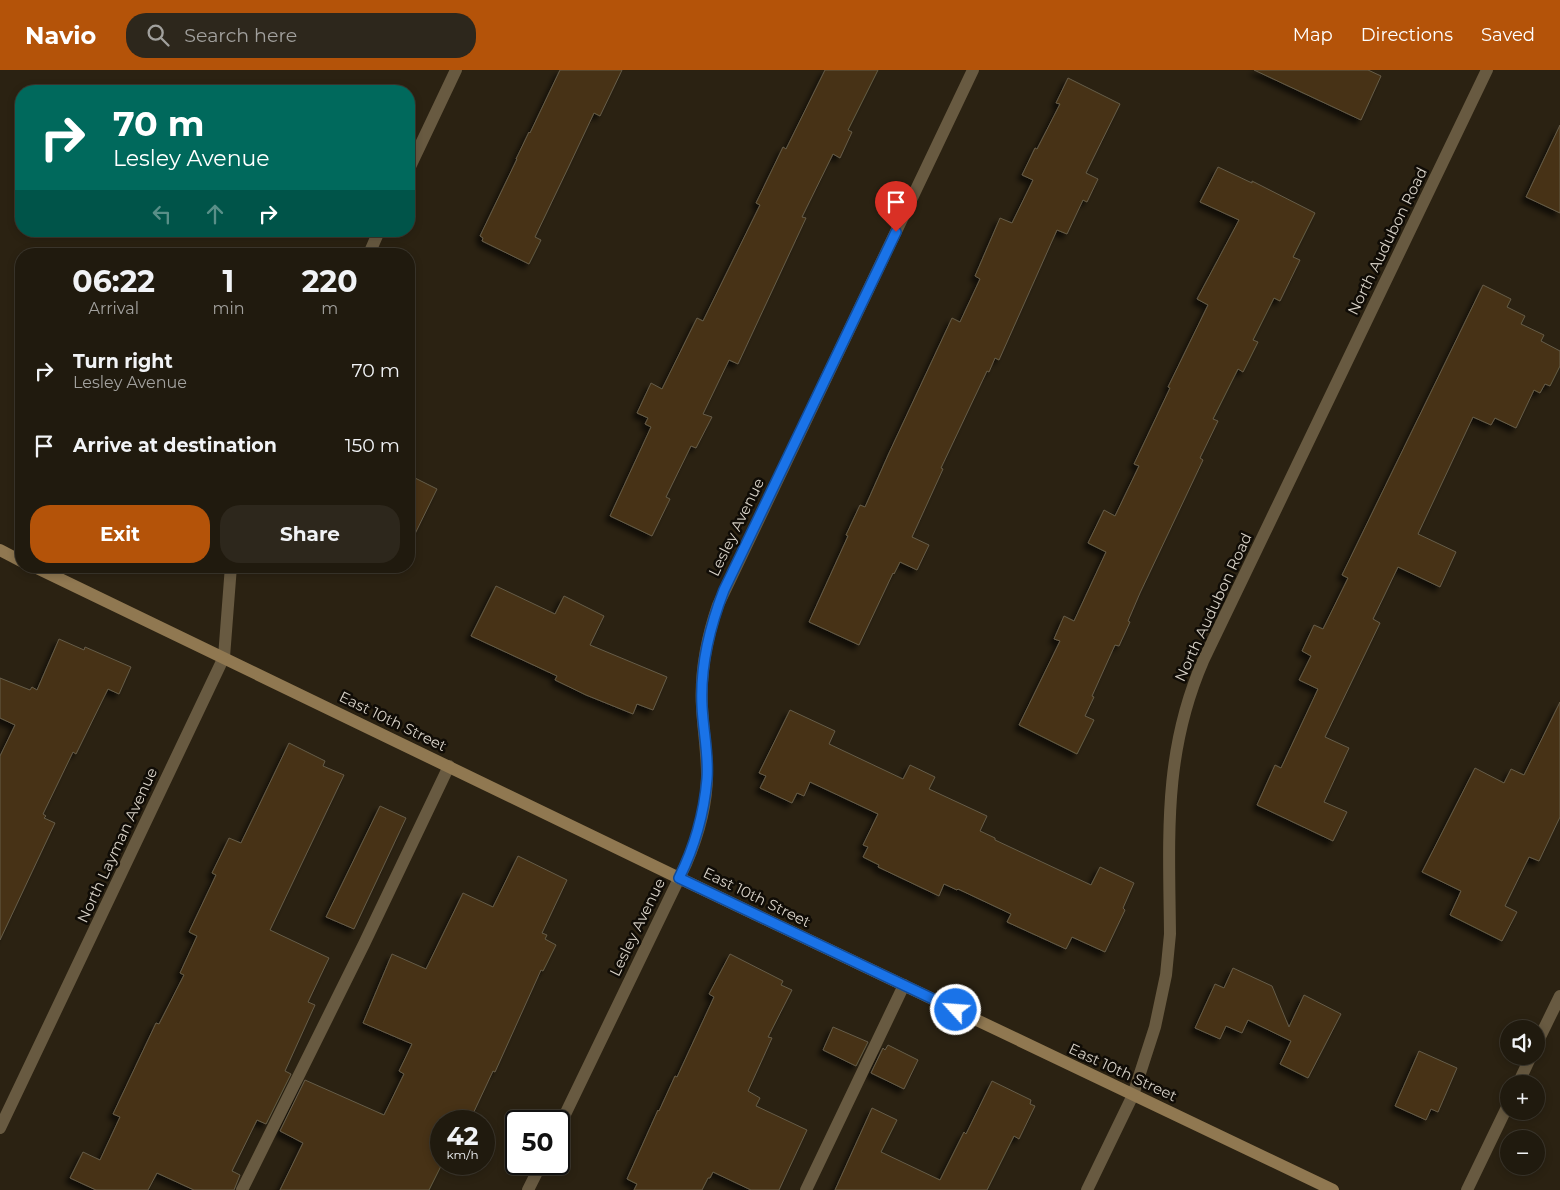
<!DOCTYPE html>
<meta charset="utf-8">
<style>
body{margin:0;font-family:Montserrat,sans-serif;background:#2d271c;color:#f1f3f6;height:100vh;display:flex;flex-direction:column;font-size:19px;white-space:nowrap}
*{box-sizing:border-box;margin:0}
p{font-size:16px;color:#a2a19e}
.icon{flex:none;width:28px;height:28px;fill:none;stroke:currentColor;stroke-width:2;stroke-linecap:round;stroke-linejoin:round}
.map{position:relative;flex:1;overflow:hidden}
.sheet{position:absolute;left:15px;top:178px;width:400px;height:325px;display:flex;flex-direction:column;background:#201a0e;border-radius:20px;box-shadow:0 2px 8px #0003,0 0 0 1px #3d382e}
.sheet>*{flex:none}
.guide{position:absolute;left:15px;top:15px;width:400px;height:152px;border-radius:20px;box-shadow:0 2px 8px #0003,0 0 0 1px #3d382e;background:#00695c;color:#fff;overflow:hidden}
.buttons{position:absolute;left:1500px;top:950px;display:grid;gap:10px}
.buttons a{display:grid;place-items:center;width:45px;height:45px;border-radius:50%;background:#201a0e;box-shadow:0 2px 8px #0003,0 0 0 1px #3d382e;font-size:25px}
.speed{position:absolute;left:430px;top:1040px;display:flex;gap:10px;font-size:25px;font-weight:700;text-align:center}
.speed>*{display:grid;place-content:center;width:65px;height:65px;border-radius:50%;background:#201a0e;box-shadow:0 2px 8px #0003,0 0 0 1px #3d382e;line-height:1}
.speed small{font-size:12px;font-weight:400}
.speed .limit{border:2px solid #111;border-radius:8px;background:#fff;color:#111}
.pin{position:absolute;display:grid;place-items:center;width:42px;height:42px;color:#fff;margin:-51px -21px;border-radius:50% 50% 50% 0;rotate:-45deg;box-shadow:0 0 5px #0007}
.pin .icon{rotate:45deg}
.me{position:absolute;width:55px;margin:-28px;rotate:296deg;stroke-linejoin:round;filter:drop-shadow(0 0 4px #0008)}
.turn{display:flex;align-items:center;gap:18px;height:105px;padding:0 15px;font-size:22px}
.turn .icon{width:65px;height:65px;stroke-width:2.5}
.turn b{display:block;font-size:35px;line-height:42px}
.lanes{display:flex;align-items:center;height:48px;padding:0 15px;background:#0003;justify-content:center;gap:25px;direction:ltr}
.lanes .off{opacity:.35}
.eta{display:flex;justify-content:space-evenly;align-items:center;height:85px;text-align:center}
.eta b{font-size:30px;font-weight:700;line-height:35px}
.action{display:flex;gap:10px;margin-top:auto;padding:10px 15px}
.action a{flex:1;height:58px;border-radius:20px;background:#b45309;color:#fff;font-size:20px;font-weight:700;line-height:58px;text-align:center}
.action a+a{background:#2d271c;color:#f1f3f6}
ul{padding:0;list-style:none}
li{display:flex;align-items:center;gap:15px;height:75px;padding:0 15px}
li div{flex:1}
li b{display:block;font-size:19px}
li em{font-style:normal}
header{display:flex;align-items:center;gap:30px;box-sizing:border-box;height:70px;padding:0 25px;background:#b45309;color:#fff}
header strong{font-size:24px}
nav{display:flex;gap:28px;margin-inline-start:auto;font-size:18px}
.search{width:350px;height:45px;background:#2d271c;display:flex;align-items:center;gap:12px;box-sizing:border-box;padding:0 18px;border-radius:20px;color:#a2a19e;font-size:19px}
.map>svg:first-child{display:block}
.building{fill:#463312;stroke:#665c4a;filter:url(#shadow)}
.lines{fill:none;stroke-linecap:round;stroke-linejoin:round}
.lane{stroke:#685a41;stroke-width:12}
.street{stroke:#685a41;stroke-width:12}
.secondary{stroke:#907851;stroke-width:12}
.route-casing{stroke:#114b97;stroke-width:12}
.route{stroke:#1a73e8;stroke-width:9}
.labels{text-anchor:middle;dominant-baseline:central;stroke-width:5;stroke-linejoin:round;paint-order:stroke}
.street-label{font-size:15px;fill:#d8d2c8;stroke:#100c06}
</style>
<header>
<strong>Navio</strong>
<div class="search"><svg class="icon" aria-label="search" viewBox="0 0 24 24"><circle cx="10" cy="10" r="6"/><path d="M15 15l6 6"/></svg>Search here</div>
<nav><a>Map</a><a>Directions</a><a>Saved</a></nav>
</header>
<div class="map">
<svg width="1560" height="1120" viewBox="0 0 1560 1120">
<defs>
<filter id="shadow"><feDropShadow dx="-4.5" dy="4.5" stdDeviation="2.5" flood-color="#0009"/></filter>
</defs>
<rect width="100%" height="100%" fill="#2b2212"/>
<path class="building" d="M 560,0 L 622,0 L 600,46 L 594,43 L 569,96 L 535,167 L 541,170 L 529,194 L 482,171 L 483,168 L 480,166 L 517,89 L 516,89 L 529,62 L 530,63 Z
M 825,0 L 878,0 L 848,60 L 852,62 L 840,88 L 833,84 L 802,147 L 806,148 L 738,294 L 729,290 L 703,344 L 712,347 L 696,378 L 691,376 L 666,427 L 670,429 L 652,466 L 610,446 L 651,357 L 645,354 L 648,348 L 637,343 L 651,313 L 662,319 L 697,248 L 703,251 L 760,135 L 756,133 L 783,77 L 786,79 Z
M 1254,0 L 1368,0 L 1381,6 L 1361,50 Z
M 1068,8 L 1120,34 L 1086,103 L 1098,109 L 1087,132 L 1083,130 L 1067,164 L 1057,160 L 999,290 L 995,288 L 989,302 L 987,301 L 941,398 L 943,399 L 912,467 L 929,475 L 917,500 L 900,492 L 894,504 L 893,503 L 859,575 L 809,552 L 848,466 L 846,465 L 860,435 L 865,437 L 889,383 L 952,248 L 960,252 L 980,209 L 975,206 L 1000,148 L 1012,153 L 1033,110 L 1022,105 L 1035,78 L 1037,79 L 1060,34 L 1056,33 Z
M 1560,55 L 1560,143 L 1526,127 Z
M 1218,97 L 1252,113 L 1252,111 L 1315,143 L 1293,187 L 1300,190 L 1280,231 L 1274,228 L 1253,270 L 1258,272 L 1243,302 L 1238,299 L 1213,349 L 1218,351 L 1200,388 L 1203,390 L 1140,523 L 1128,551 L 1130,552 L 1119,576 L 1115,575 L 1092,626 L 1094,627 L 1085,646 L 1094,650 L 1077,684 L 1019,655 L 1060,571 L 1054,569 L 1064,546 L 1074,551 L 1106,482 L 1088,473 L 1104,440 L 1115,446 L 1139,396 L 1134,394 L 1170,318 L 1168,317 L 1208,235 L 1197,229 L 1239,150 L 1200,132 Z
M 1483,215 L 1511,229 L 1507,237 L 1525,246 L 1521,254 L 1544,265 L 1541,271 L 1560,281 L 1560,296 L 1550,316 L 1545,314 L 1540,323 L 1534,320 L 1516,358 L 1495,348 L 1491,355 L 1473,347 L 1418,464 L 1456,482 L 1440,517 L 1398,497 L 1373,549 L 1380,553 L 1325,667 L 1349,678 L 1324,732 L 1347,742 L 1333,771 L 1257,735 L 1275,695 L 1281,698 L 1318,619 L 1299,610 L 1311,586 L 1302,581 L 1314,555 L 1323,559 L 1348,508 L 1342,505 Z
M 409,405 L 437,419 L 409,476 Z
M 496,516 L 555,544 L 564,526 L 604,546 L 590,575 L 667,607 L 653,640 L 637,634 L 633,644 L 586,625 L 555,610 L 557,606 L 471,566 Z
M 59,569 L 84,580 L 85,577 L 131,597 L 119,624 L 108,619 L 76,684 L 73,682 L 43,744 L 46,746 L 44,748 L 55,753 L 0,870 L 0,686 L 15,655 L 0,648 L 0,608 L 30,620 L 32,617 L 37,620 Z
M 1560,632 L 1560,747 L 1539,791 L 1529,787 L 1505,836 L 1517,842 L 1502,871 L 1450,845 L 1461,821 L 1422,802 L 1475,698 L 1504,713 L 1511,699 L 1524,705 Z
M 790,640 L 835,661 L 829,674 L 903,709 L 910,695 L 935,707 L 929,719 L 987,746 L 980,761 L 995,768 L 995,770 L 1091,815 L 1100,797 L 1134,813 L 1123,838 L 1125,840 L 1105,882 L 1072,867 L 1066,879 L 1007,852 L 1011,844 L 958,819 L 957,820 L 944,814 L 939,826 L 878,797 L 879,795 L 863,787 L 868,777 L 863,775 L 878,744 L 810,712 L 804,726 L 797,723 L 792,733 L 760,718 L 766,706 L 759,703 Z
M 289,673 L 325,691 L 323,696 L 344,705 L 270,860 L 329,888 L 308,932 L 315,935 L 285,1001 L 291,1004 L 266,1054 L 257,1050 L 232,1101 L 240,1105 L 234,1120 L 194,1120 L 157,1103 L 148,1120 L 96,1120 L 70,1108 L 83,1082 L 100,1090 L 120,1047 L 113,1044 L 156,953 L 159,954 L 184,905 L 180,903 L 197,866 L 189,862 L 216,805 L 212,803 L 229,768 L 241,773 Z
M 380,736 L 406,748 L 354,859 L 326,847 Z
M 518,786 L 567,810 L 542,863 L 547,865 L 545,869 L 556,875 L 543,901 L 541,900 L 495,1002 L 493,1001 L 471,1048 L 466,1046 L 463,1051 L 441,1051 L 442,1094 L 429,1120 L 280,1120 L 303,1073 L 280,1061 L 305,1010 L 384,1045 L 404,1004 L 399,1001 L 412,974 L 363,953 L 392,884 L 426,899 L 463,823 L 493,837 Z
M 730,884 L 783,911 L 781,915 L 792,920 L 768,967 L 772,968 L 748,1021 L 760,1028 L 756,1036 L 807,1060 L 779,1120 L 751,1120 L 713,1102 L 710,1108 L 708,1108 L 702,1120 L 634,1120 L 637,1114 L 627,1109 L 658,1040 L 659,1041 L 675,1006 L 677,1007 L 714,927 L 709,924 Z
M 1233,898 L 1272,916 L 1289,957 L 1304,925 L 1341,944 L 1308,1008 L 1280,994 L 1291,971 L 1248,950 L 1242,963 L 1226,956 L 1220,969 L 1195,958 L 1215,914 L 1224,918 Z
M 833,957 L 868,972 L 856,996 L 823,980 Z
M 888,975 L 918,990 L 904,1019 L 871,1003 L 883,978 L 885,980 Z
M 1419,981 L 1457,998 L 1438,1042 L 1431,1039 L 1426,1050 L 1395,1036 Z
M 992,1011 L 1031,1030 L 1030,1034 L 1035,1036 L 1019,1069 L 1014,1066 L 987,1120 L 835,1120 L 872,1038 L 897,1050 L 881,1082 L 940,1110 L 964,1062 L 966,1064 Z"/>
<g class="lines">
<path class="lane" d="M 242,1120 L 364,874 L 449,696
M 806,1120 L 904,915"/>
<path class="street" d="M 409,99 L 456,0
M 369,184 L 379,161
M 1536,975 L 1560,926
M 1518,1014 L 1531,986
M 559,1057 L 686,794 C 698,766 707,735 707,705 C 707,682 703,659 702,637 C 700,603 707,567 718,535 L 973,0
M 0,1058 L 224,587 L 231,496
M 528,1120 L 541,1094
M 1087,1120 L 1133,1025 L 1155,957 L 1166,905 L 1170,864 C 1169,766 1163,683 1203,591 L 1487,0
M 1467,1120 L 1509,1033"/>
<path class="secondary" d="M 0,480 L 21,491
M 33,496 L 679,808 L 1333,1120"/>
</g>
<g class="lines">
<g class="route-casing">
<path id="route" d="M 896,162 L 724,520 C 710,556 700,597 702,636 C 703,660 709,685 707,709 C 704,744 695,776 679,808 L 956,940"/>
</g>
<use href="#route" class="route"/>
</g>
<g class="labels">
<g class="street-label">
<text transform="translate(1387 171) rotate(-64)">North Audubon Road</text>
<text transform="translate(736 457) rotate(-64)">Lesley Avenue</text>
<text transform="translate(1213 537) rotate(-65)">North Audubon Road</text>
<text transform="translate(393 651) rotate(26)">East 10th Street</text>
<text transform="translate(117 775) rotate(-65)">North Layman Avenue</text>
<text transform="translate(757 827) rotate(26)">East 10th Street</text>
<text transform="translate(637 857) rotate(-64)">Lesley Avenue</text>
<text transform="translate(1123 1002) rotate(25)">East 10th Street</text>
</g>
</g>
</svg>
<div class="buttons">
<a><svg class="icon" aria-label="sound" viewBox="0 0 24 24"><path d="M4 9h4l5-4v14l-5-4H4zM17 9q2 3 0 6"/></svg></a>
<a>+</a>
<a>−</a>
</div>
<div class="speed"><div>42<small>km/h</small></div><div class="limit">50</div></div>
<div class="pin" style="left:896px;top:162px;background:#d93025"><svg class="icon" aria-label="arrive" viewBox="0 0 24 24"><path d="M6 21V4h12l-3 4 3 4H6"/></svg></div>
<svg class="me" style="left:956px;top:940px" viewBox="-20 -20 40 40"><circle r="17" fill="#1a73e8" stroke="#fff" stroke-width="3"/><path d="M0-11L8 9 0 5-8 9z" fill="#fff"/></svg>
<div class="guide">
<div class="turn"><svg class="icon" aria-label="right" viewBox="0 0 24 24"><path d="M7 20v-9h11M14 6l5 5-5 5"/></svg><div><b>70 m</b>Lesley Avenue</div></div>
<div class="lanes"><svg class="icon off" aria-label="left" viewBox="0 0 24 24"><path d="M17 20v-9H6M10 6l-5 5 5 5"/></svg><svg class="icon off" aria-label="ahead" viewBox="0 0 24 24"><path d="M12 20V5M6 11l6-6 6 6"/></svg><svg class="icon" aria-label="right" viewBox="0 0 24 24"><path d="M7 20v-9h11M14 6l5 5-5 5"/></svg></div>
</div>
<section class="sheet">
<div class="eta">
<div><b>06:22</b><p>Arrival</p></div>
<div><b>1</b><p>min</p></div>
<div><b>220</b><p>m</p></div>
</div>
<ul>
<li><svg class="icon" aria-label="right" viewBox="0 0 24 24"><path d="M7 20v-9h11M14 6l5 5-5 5"/></svg><div><b>Turn right</b><p>Lesley Avenue</p></div><em>70 m</em></li>
<li><svg class="icon" aria-label="arrive" viewBox="0 0 24 24"><path d="M6 21V4h12l-3 4 3 4H6"/></svg><div><b>Arrive at destination</b></div><em>150 m</em></li>
</ul>
<div class="action"><a>Exit</a><a>Share</a></div>
</section>
</div>
